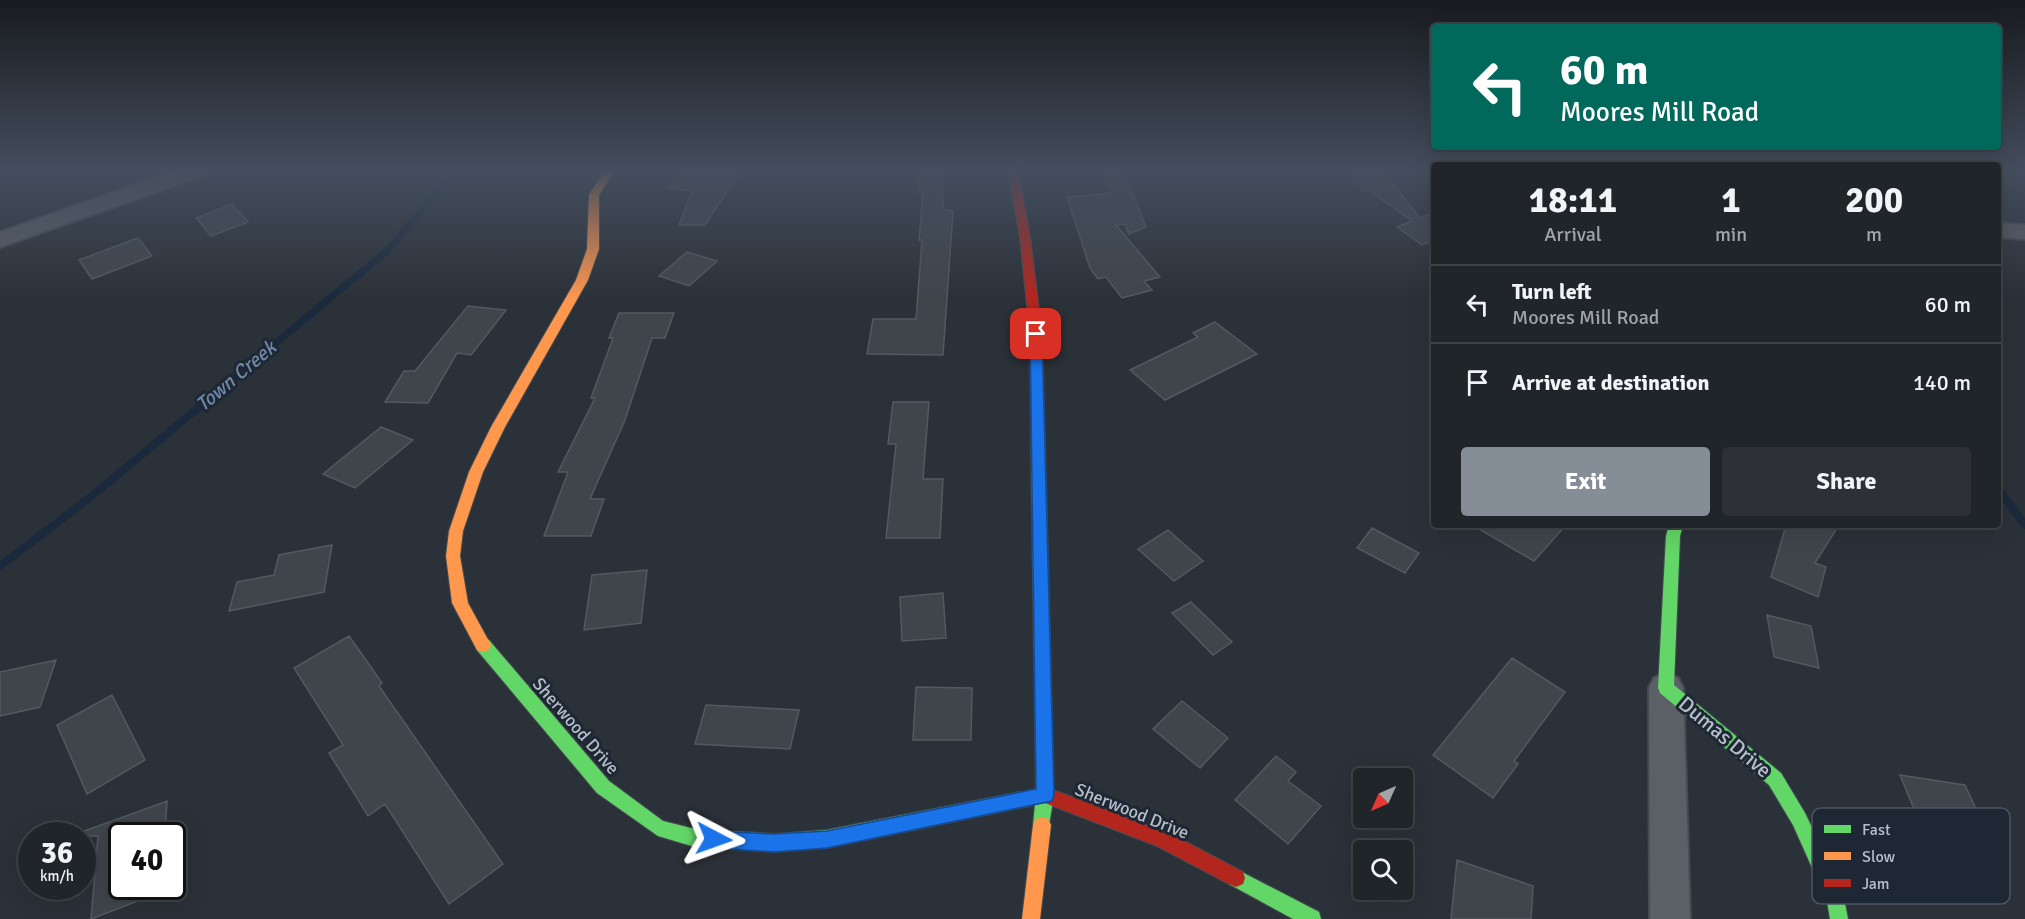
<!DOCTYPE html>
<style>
body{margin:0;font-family:Signika,sans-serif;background:#2d3136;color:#f1f3f6;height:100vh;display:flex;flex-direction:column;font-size:22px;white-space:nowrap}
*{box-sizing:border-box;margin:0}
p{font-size:20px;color:#a2a5a8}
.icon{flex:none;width:33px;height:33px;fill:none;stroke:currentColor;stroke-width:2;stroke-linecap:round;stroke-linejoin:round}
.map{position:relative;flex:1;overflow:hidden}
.panel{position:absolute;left:1431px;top:162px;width:570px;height:366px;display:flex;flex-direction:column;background:#20252a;border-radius:6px;box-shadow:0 6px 24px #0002,0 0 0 2px #3d4247}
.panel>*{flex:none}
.hud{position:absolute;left:1431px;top:24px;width:570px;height:126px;border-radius:6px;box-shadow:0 6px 24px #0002,0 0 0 2px #3d4247;background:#00695c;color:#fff;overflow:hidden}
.needle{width:39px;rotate:225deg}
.buttons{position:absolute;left:1353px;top:768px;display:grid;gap:12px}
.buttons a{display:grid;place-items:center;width:60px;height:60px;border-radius:6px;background:#20252a;box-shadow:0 6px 24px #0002,0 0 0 2px #3d4247;font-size:30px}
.speed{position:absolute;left:18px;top:822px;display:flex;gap:12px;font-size:30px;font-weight:700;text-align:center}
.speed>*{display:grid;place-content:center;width:78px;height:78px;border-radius:50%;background:#20252a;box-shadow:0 6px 24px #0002,0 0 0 2px #3d4247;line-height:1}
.speed small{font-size:15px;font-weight:400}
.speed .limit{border:3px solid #111;border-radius:9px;background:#fff;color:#111}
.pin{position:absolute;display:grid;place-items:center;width:51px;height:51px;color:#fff;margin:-26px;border-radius:12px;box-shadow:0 3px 9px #0006}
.me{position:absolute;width:66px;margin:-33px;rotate:94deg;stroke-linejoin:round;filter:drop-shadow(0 0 4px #0008)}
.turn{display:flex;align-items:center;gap:21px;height:126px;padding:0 30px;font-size:27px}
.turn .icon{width:78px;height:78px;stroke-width:2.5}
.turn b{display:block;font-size:42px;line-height:51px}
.eta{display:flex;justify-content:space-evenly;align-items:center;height:102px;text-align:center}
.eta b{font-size:36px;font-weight:700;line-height:42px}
.cta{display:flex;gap:12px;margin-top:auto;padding:12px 30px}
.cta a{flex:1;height:69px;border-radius:6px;background:#858d96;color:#fff;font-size:24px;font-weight:700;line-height:69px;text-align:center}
.cta a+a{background:#2d3136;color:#f1f3f6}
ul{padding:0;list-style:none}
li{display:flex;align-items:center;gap:18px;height:78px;padding:0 30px;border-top:2px solid #3d4247}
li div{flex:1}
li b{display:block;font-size:22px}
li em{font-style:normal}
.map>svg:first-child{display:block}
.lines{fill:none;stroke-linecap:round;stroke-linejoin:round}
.stream-far1{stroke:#1a293c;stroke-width:7}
.stream{stroke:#1a293c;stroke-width:8}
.building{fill:#40454c;stroke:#535960;stroke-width:1.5}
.street-casing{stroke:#464c52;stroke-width:4}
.fast-casing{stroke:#464c52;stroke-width:2}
.slow-casing{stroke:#464c52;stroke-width:2}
.jam-casing{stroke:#464c52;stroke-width:2}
.street{fill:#5b6067;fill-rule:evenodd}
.fast{fill:#63d668;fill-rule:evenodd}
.slow{fill:#ff974d;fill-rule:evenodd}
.jam{fill:#b3261e;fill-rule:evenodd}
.route{fill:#1a73e8;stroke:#114b97;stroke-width:1.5}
.labels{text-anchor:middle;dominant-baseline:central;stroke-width:6;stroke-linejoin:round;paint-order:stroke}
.street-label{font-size:18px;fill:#b6bec9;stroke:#1e2834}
.water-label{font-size:20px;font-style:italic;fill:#7089a7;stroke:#1e2834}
.near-street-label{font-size:21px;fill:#b6bec9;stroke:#1e2834}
.key{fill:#1e2834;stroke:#4c5561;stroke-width:1.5}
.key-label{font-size:16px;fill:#b6bec9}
</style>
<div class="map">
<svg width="2025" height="919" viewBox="0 0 2025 919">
<rect width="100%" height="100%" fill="#2b3138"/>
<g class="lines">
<path class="stream-far1" d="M 243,370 L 387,251 L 456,170"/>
<path class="stream" d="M 1998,489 L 2025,525
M 0,566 L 92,496 L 245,369"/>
</g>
<path class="building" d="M 681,170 L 740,172 L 705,225 L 679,225 L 692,191 L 667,188 Z
M 917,170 L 940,170 L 944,210 L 953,211 L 943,355 L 867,354 L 873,319 L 916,319 L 922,240 L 919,240 L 923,193 L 919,193 Z
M 1101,170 L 1123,170 L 1146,227 L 1129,234 L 1125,224 L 1116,225 L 1160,277 L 1144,281 L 1152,290 L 1122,298 L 1106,277 L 1098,279 L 1090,268 L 1067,197 L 1111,193 Z
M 1348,170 L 1382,170 L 1420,218 L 1434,213 L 1434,240 L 1422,245 L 1397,227 L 1412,221 L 1368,190 L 1364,191 Z
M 232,204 L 248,222 L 211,236 L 196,218 Z
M 138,238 L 152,256 L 92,279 L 79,260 Z
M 687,252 L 717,261 L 689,286 L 659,276 Z
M 468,306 L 506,310 L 471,355 L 457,353 L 428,403 L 385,402 L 404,371 L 415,371 Z
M 619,313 L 674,313 L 665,338 L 652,338 L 625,420 L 590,499 L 604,499 L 591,536 L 544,536 L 568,472 L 558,472 L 595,398 L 591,398 L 613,338 L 609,338 Z
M 1215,322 L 1257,354 L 1165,400 L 1130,370 L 1198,337 L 1193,333 Z
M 893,402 L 929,402 L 923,479 L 943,479 L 940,538 L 886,538 L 896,444 L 888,444 Z
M 381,427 L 413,440 L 355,488 L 323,474 Z
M 1472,525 L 1566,525 L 1534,561 Z
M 1786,525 L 1839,525 L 1815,563 L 1826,567 L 1818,597 L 1771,577 Z
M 1372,528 L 1419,553 L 1405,573 L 1357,548 Z
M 1168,530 L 1203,561 L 1174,581 L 1138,549 Z
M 332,545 L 324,592 L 229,611 L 237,582 L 274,575 L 279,555 Z
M 647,570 L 641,623 L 584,630 L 592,575 Z
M 943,593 L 946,638 L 902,641 L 900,597 Z
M 1191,602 L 1232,642 L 1213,655 L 1172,613 Z
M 1767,615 L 1811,626 L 1819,668 L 1774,657 Z
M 349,636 L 382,683 L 379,686 L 503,864 L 449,904 L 385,804 L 368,816 L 329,753 L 343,745 L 294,668 Z
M 1512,658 L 1565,692 L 1514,761 L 1518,764 L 1493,798 L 1433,755 Z
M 56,660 L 40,707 L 0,716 L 0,672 Z
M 916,687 L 972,688 L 971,740 L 913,740 Z
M 112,695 L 145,760 L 87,794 L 57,725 Z
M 1182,701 L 1228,738 L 1200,768 L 1153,729 Z
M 706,705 L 799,710 L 790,749 L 695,744 Z
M 1276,756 L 1296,772 L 1288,781 L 1321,806 L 1288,844 L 1235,800 Z
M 1900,775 L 1965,785 L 1991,842 L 1923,831 Z
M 167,801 L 165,836 L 122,836 L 122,886 L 172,886 L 172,888 L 91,919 L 98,836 L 80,836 L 79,833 Z
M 1457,860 L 1533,886 L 1531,919 L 1451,919 Z"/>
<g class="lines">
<g class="street-casing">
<path id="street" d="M 177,170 L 208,170 L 205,175 L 0,247 L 0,232 Z
M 1998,223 L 2025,225 L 2025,239 L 1998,237 Z
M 1666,673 L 1678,678 L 1683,688 L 1690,919 L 1650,919 L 1649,688 L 1654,678 Z"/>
</g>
<g class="fast-casing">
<path id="fast" d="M 1038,437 L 1045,442 L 1054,795 L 1048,831 L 1042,833 L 1036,831 L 1033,825 L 1036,795 L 1031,442 Z
M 1669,525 L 1683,525 L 1680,536 L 1674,685 L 1781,773 L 1805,813 L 1843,893 L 1848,919 L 1830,919 L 1827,901 L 1793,825 L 1769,785 L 1660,693 L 1658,688 L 1666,536 Z
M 483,638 L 489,640 L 609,781 L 663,821 L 695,829 L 774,834 L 827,830 L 1019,792 L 1025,794 L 1028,800 L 1025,806 L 1019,808 L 827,848 L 774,852 L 695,847 L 658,836 L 597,793 L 477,650 L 475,645 L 477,640 Z
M 1236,869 L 1319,912 L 1321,919 L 1293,919 L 1229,884 L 1227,878 L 1229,872 Z"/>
</g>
<g class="slow-casing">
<path id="slow" d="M 605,170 L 615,170 L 599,195 L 599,249 L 588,280 L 505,427 L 483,472 L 463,531 L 460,556 L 468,603 L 491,645 L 489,650 L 483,652 L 477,650 L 452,603 L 446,556 L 449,531 L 469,472 L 491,427 L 576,280 L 587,249 L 589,195 Z
M 1042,817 L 1048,819 L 1051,825 L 1040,919 L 1022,919 L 1033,825 L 1036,819 Z"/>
</g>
<g class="jam-casing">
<path id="jam" d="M 1008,170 L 1018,170 L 1030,237 L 1042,334 L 1045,442 L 1038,447 L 1031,442 L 1030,334 L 1020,237 Z
M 1045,787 L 1169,833 L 1243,872 L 1245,878 L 1243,884 L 1236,887 L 1229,884 L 1157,846 L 1045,803 L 1019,808 L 1013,806 L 1010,800 L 1013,794 Z"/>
</g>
<use href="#street" class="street"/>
<use href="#fast" class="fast"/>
<use href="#slow" class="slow"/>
<use href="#jam" class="jam"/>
</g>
<linearGradient id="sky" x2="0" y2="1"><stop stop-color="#181b1f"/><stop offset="0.57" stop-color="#444e5e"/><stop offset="1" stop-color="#444e5e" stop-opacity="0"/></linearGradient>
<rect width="2025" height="299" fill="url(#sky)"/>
<path class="route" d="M 1036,330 L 1042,334 L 1054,795 L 1052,801 L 827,848 L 774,852 L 714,848 L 708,846 L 705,839 L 708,833 L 714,831 L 774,834 L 827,831 L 1036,789 L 1030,334 Z"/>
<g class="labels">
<g class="street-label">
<text transform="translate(576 726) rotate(49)">Sherwood Drive</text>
<text transform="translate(1132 811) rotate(22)">Sherwood Drive</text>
</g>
<g class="water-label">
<text transform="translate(236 376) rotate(-40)">Town Creek</text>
</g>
<g class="near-street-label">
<text transform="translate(1725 737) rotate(40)">Dumas Drive</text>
</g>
</g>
<rect x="1812" y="808" width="198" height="96" rx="9" class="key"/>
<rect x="1824" y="825" width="27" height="8" fill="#63d668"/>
<rect x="1824" y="852" width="27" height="8" fill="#ff974d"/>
<rect x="1824" y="879" width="27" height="8" fill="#b3261e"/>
<g class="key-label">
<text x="1862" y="835">Fast</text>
<text x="1862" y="862">Slow</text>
<text x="1862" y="889">Jam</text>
</g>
</svg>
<div class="buttons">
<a><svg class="needle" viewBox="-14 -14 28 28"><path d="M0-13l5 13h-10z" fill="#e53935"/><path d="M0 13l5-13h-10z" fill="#a2a5a8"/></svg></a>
<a><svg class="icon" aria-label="search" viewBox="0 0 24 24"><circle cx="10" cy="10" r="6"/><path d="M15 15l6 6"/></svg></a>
</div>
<div class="speed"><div>36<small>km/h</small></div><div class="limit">40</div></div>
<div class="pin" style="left:1036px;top:334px;background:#d93025"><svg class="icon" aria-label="arrive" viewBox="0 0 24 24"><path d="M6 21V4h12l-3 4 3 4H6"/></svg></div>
<svg class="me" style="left:714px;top:839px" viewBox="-20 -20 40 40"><path d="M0-17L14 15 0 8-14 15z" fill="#1a73e8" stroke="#fff" stroke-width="4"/></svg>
<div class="hud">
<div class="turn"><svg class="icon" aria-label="left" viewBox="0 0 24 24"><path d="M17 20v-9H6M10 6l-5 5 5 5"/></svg><div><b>60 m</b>Moores Mill Road</div></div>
</div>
<section class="panel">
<div class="eta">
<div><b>18:11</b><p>Arrival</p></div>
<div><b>1</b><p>min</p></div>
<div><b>200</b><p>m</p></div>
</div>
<ul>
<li><svg class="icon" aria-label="left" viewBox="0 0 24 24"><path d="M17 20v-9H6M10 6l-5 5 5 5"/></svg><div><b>Turn left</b><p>Moores Mill Road</p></div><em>60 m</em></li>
<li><svg class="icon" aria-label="arrive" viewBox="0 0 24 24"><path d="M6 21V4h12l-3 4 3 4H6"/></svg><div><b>Arrive at destination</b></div><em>140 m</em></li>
</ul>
<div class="cta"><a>Exit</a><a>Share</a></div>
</section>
</div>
